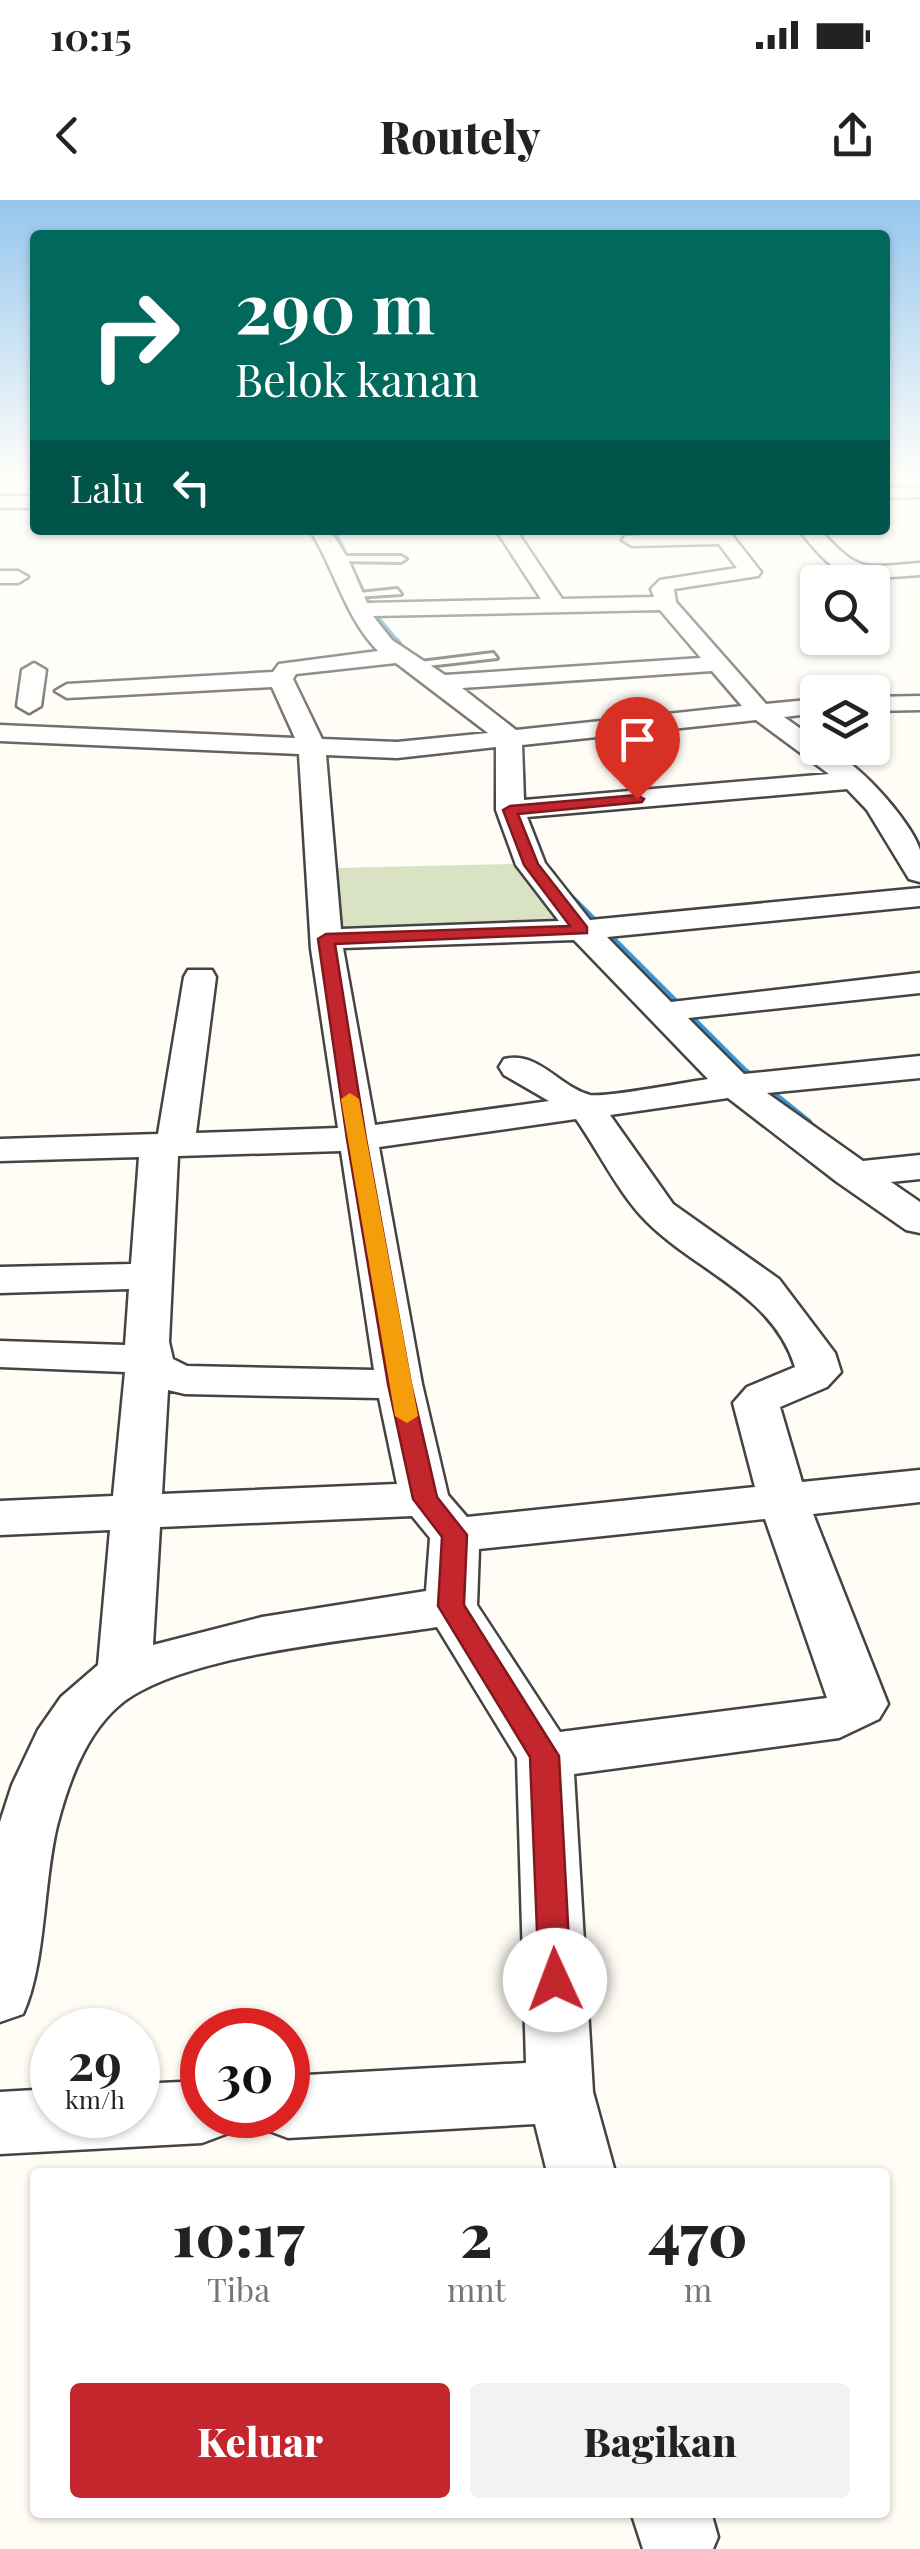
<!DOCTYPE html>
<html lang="id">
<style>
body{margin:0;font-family:"Playfair Display",serif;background:#f2f2f2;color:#222;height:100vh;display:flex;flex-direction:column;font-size:38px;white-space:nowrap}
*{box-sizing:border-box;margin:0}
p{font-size:32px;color:#767676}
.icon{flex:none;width:55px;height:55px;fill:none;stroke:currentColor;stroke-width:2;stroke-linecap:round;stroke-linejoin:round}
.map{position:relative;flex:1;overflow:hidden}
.details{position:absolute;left:30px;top:1968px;width:860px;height:350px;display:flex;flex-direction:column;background:#fff;border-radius:10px;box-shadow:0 2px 8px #0004}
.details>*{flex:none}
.hud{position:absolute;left:30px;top:30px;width:860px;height:305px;border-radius:10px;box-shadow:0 2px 8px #0004;background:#00695c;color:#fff;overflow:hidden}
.fabs{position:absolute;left:800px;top:365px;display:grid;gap:20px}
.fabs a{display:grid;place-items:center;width:90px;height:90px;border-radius:10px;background:#fff;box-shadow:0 2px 8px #0004;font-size:50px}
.speed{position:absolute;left:30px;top:1808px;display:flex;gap:20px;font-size:50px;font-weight:700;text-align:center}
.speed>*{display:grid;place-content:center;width:130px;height:130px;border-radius:50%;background:#fff;box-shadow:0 2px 8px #0004;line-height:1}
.speed small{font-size:25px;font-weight:400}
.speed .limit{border:15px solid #d22;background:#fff;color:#111}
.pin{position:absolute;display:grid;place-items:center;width:85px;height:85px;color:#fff;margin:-102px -42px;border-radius:50% 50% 50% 0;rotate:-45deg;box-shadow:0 0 10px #0007}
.pin .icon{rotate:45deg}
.me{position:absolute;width:110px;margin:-55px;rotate:358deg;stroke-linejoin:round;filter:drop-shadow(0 0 8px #0008)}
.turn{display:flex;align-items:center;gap:35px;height:210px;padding:0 40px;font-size:45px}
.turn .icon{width:130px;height:130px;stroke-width:2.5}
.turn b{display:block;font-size:70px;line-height:85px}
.then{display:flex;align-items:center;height:95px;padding:0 40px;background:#0003;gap:20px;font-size:38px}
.eta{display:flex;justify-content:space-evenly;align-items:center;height:170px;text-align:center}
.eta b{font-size:60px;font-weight:800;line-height:70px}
.action{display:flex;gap:20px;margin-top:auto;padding:20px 40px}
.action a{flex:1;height:115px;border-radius:10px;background:#c4262e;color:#fff;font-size:40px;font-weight:800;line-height:115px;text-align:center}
.action a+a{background:#f2f2f2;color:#222}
.status{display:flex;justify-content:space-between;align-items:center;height:70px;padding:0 50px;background:#fff;direction:ltr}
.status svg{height:28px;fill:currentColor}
header{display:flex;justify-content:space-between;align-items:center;height:130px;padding:0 40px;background:#fff;font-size:45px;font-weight:800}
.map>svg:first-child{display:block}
.cemetery{fill:#d9e3c4}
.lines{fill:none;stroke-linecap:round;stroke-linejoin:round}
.stream-far2{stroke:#3f96cf;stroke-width:5}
.stream-far1{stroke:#3f96cf;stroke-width:6}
.stream{stroke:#3f96cf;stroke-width:9}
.service-casing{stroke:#444;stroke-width:6}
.minor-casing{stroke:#444;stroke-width:5}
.service{fill:#fff;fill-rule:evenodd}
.minor{fill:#fff;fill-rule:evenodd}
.route{fill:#c4262e;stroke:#7f191e;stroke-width:2.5}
.slow{fill:#f59e0b}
</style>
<div class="status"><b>10:15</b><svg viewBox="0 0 49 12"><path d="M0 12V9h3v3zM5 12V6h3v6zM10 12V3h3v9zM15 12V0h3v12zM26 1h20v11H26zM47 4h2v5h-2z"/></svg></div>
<header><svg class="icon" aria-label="back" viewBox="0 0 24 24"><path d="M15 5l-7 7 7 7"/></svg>Routely<svg class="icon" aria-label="share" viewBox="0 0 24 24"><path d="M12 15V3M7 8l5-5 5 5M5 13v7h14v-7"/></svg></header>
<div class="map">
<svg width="920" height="2349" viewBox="0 0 920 2349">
<rect width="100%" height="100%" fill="#fffdf5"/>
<path class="cemetery" d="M 515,664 L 557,721 L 335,728 L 334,668 Z"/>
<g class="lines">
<path class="stream-far2" d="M 334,330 L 372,411 L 399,444"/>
<path class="stream-far1" d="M 397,441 L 402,448
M 522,569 L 524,615"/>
<path class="stream" d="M 571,699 L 743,871 L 808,923"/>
<g class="service-casing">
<path id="service" d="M 338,356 L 401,356 L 406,359 L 401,362 L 334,361 Z
M 397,389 L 401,394 L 355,397 L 350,394 Z
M 493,453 L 497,458 L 410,468 L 404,464 Z"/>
</g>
<g class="minor-casing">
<path id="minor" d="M 920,287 L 920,297 L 885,298 L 885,288 Z
M 0,296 L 35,296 L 35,308 L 0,308 Z
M 310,330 L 330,330 L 348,359 L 367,403 L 541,399 L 496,330 L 516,330 L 562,399 L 654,397 L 651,389 L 660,380 L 737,368 L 719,344 L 632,346 L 622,340 L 625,336 L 728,330 L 761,372 L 758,376 L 674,389 L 676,402 L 766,504 L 818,499 L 818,513 L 784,517 L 818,541 L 818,548 C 848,548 912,622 920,650 C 920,659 920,673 920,682 L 909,679 L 867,610 L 847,589 L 527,617 L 545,663 L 590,720 L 920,688 L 920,706 L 607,737 L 671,802 L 920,773 L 920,793 L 688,818 L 744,874 L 920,856 L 920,878 L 767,893 L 863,961 L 920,955 L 920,979 L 891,982 L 920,1002 L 920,1033 L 906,1030 L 837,982 L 728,898 L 610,915 L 673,1004 L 779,1079 L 835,1153 L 841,1172 L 827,1187 L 780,1207 L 802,1282 L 920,1270 L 920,1302 L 813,1314 L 888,1504 L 879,1519 L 839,1538 L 574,1574 L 593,1892 L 615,1972 L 547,1972 L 535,1924 L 288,1938 L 264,1929 L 258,1915 L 288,1915 L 288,1876 L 526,1863 L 517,1558 L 437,1427 C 355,1440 200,1453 132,1496 C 89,1523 69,1580 57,1626 C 43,1683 46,1764 23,1814 L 0,1822 L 0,1622 L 12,1585 L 38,1530 L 61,1497 L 98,1465 L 110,1330 L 0,1335 L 0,1301 L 113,1296 L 125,1172 L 0,1167 L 0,1141 L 125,1145 L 129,1089 L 0,1093 L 0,1067 L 131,1064 L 139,957 L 0,961 L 0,939 L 158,934 L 184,777 L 188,770 L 212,770 L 216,777 L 196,933 L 338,928 L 311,749 L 299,554 L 0,541 L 0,525 L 295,538 L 272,487 L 67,498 L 55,491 L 67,484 L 273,472 L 279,464 L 378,451 C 345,417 335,370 310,330 ZM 660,410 L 701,458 L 445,475 L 392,440 L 373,416 ZM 396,463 L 488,533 L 397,542 L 322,539 L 293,479 L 296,474 ZM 712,471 L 742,506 L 516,530 L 462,488 ZM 756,520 L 829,574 L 524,600 L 522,545 ZM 496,547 L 496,610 L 516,665 L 559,721 L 341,729 L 326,555 L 397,558 ZM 574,740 L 708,879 C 688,882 604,898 590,895 C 559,887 539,851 504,859 L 499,867 L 504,875 L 549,901 L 375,925 L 343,748 ZM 576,919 C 599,952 619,994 647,1022 C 696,1071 773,1095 795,1167 L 747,1187 L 733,1203 L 755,1287 L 467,1317 L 448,1295 L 422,1184 L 379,947 ZM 341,951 L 374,1170 L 187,1166 L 173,1159 L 169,1142 L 178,956 ZM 168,1190 L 185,1194 L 379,1198 L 397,1284 L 162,1294 ZM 412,1316 L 430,1338 L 426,1391 L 262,1417 L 153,1445 L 160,1327 ZM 765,1319 L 827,1498 L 560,1532 L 477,1405 L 479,1349 Z
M 799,330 L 820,330 C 860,374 863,367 920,363 L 920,375 L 879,378 L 881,382 L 872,388 L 872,382 C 841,382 818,354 799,330 Z
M 0,371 L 18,371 L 28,377 L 18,383 L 0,383 Z
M 34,463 L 46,470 L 41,506 L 29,513 L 17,506 L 22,470 Z
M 920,496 L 920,510 L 872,511 L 872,497 Z
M 202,1881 L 202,1915 L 234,1915 L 226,1934 L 202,1943 L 0,1954 L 0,1892 L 52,1889 L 52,1915 L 138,1915 L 138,1884 Z
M 631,2312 L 711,2312 L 718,2337 L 713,2349 L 643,2349 Z"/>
</g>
<use href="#service" class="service"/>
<use href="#minor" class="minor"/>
</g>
<linearGradient id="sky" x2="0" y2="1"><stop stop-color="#95c6ee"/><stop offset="0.46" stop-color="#fffefa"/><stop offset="1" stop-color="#fffefa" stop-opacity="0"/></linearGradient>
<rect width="920" height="604" fill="url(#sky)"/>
<path class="route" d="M 637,595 L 644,599 L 642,602 L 518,614 L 538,664 L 587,727 L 587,733 L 335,744 L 366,939 L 411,1184 L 437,1297 L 467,1335 L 464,1405 L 559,1556 L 571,1780 L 566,1790 L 555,1794 L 543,1790 L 539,1780 L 530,1557 L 438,1406 L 442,1337 L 413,1299 L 388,1184 L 347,939 L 318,739 L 326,734 L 570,726 L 524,665 L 503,610 L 510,606 Z"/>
<path class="slow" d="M 350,893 L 359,899 L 418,1216 L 407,1223 L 395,1216 L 341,899 Z"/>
</svg>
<div class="fabs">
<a><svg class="icon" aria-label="search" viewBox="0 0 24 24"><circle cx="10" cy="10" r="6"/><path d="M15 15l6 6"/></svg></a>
<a><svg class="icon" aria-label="layers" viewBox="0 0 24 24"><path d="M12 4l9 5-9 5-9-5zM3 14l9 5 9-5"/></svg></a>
</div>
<div class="speed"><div>29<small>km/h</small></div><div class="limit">30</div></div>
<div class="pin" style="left:637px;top:599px;background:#d93025"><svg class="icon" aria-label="arrive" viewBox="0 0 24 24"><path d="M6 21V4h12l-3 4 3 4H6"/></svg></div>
<svg class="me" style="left:555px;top:1780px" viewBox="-20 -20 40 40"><circle r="19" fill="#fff"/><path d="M0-13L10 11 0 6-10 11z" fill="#c4262e"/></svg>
<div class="hud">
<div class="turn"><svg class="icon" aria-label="right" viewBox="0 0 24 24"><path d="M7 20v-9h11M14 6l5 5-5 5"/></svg><div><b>290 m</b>Belok kanan</div></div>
<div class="then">Lalu<svg class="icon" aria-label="left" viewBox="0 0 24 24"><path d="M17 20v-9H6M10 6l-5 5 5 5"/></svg></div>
</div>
<section class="details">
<div class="eta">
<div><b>10:17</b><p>Tiba</p></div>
<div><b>2</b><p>mnt</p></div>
<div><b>470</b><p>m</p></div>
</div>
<div class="action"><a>Keluar</a><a>Bagikan</a></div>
</section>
</div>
